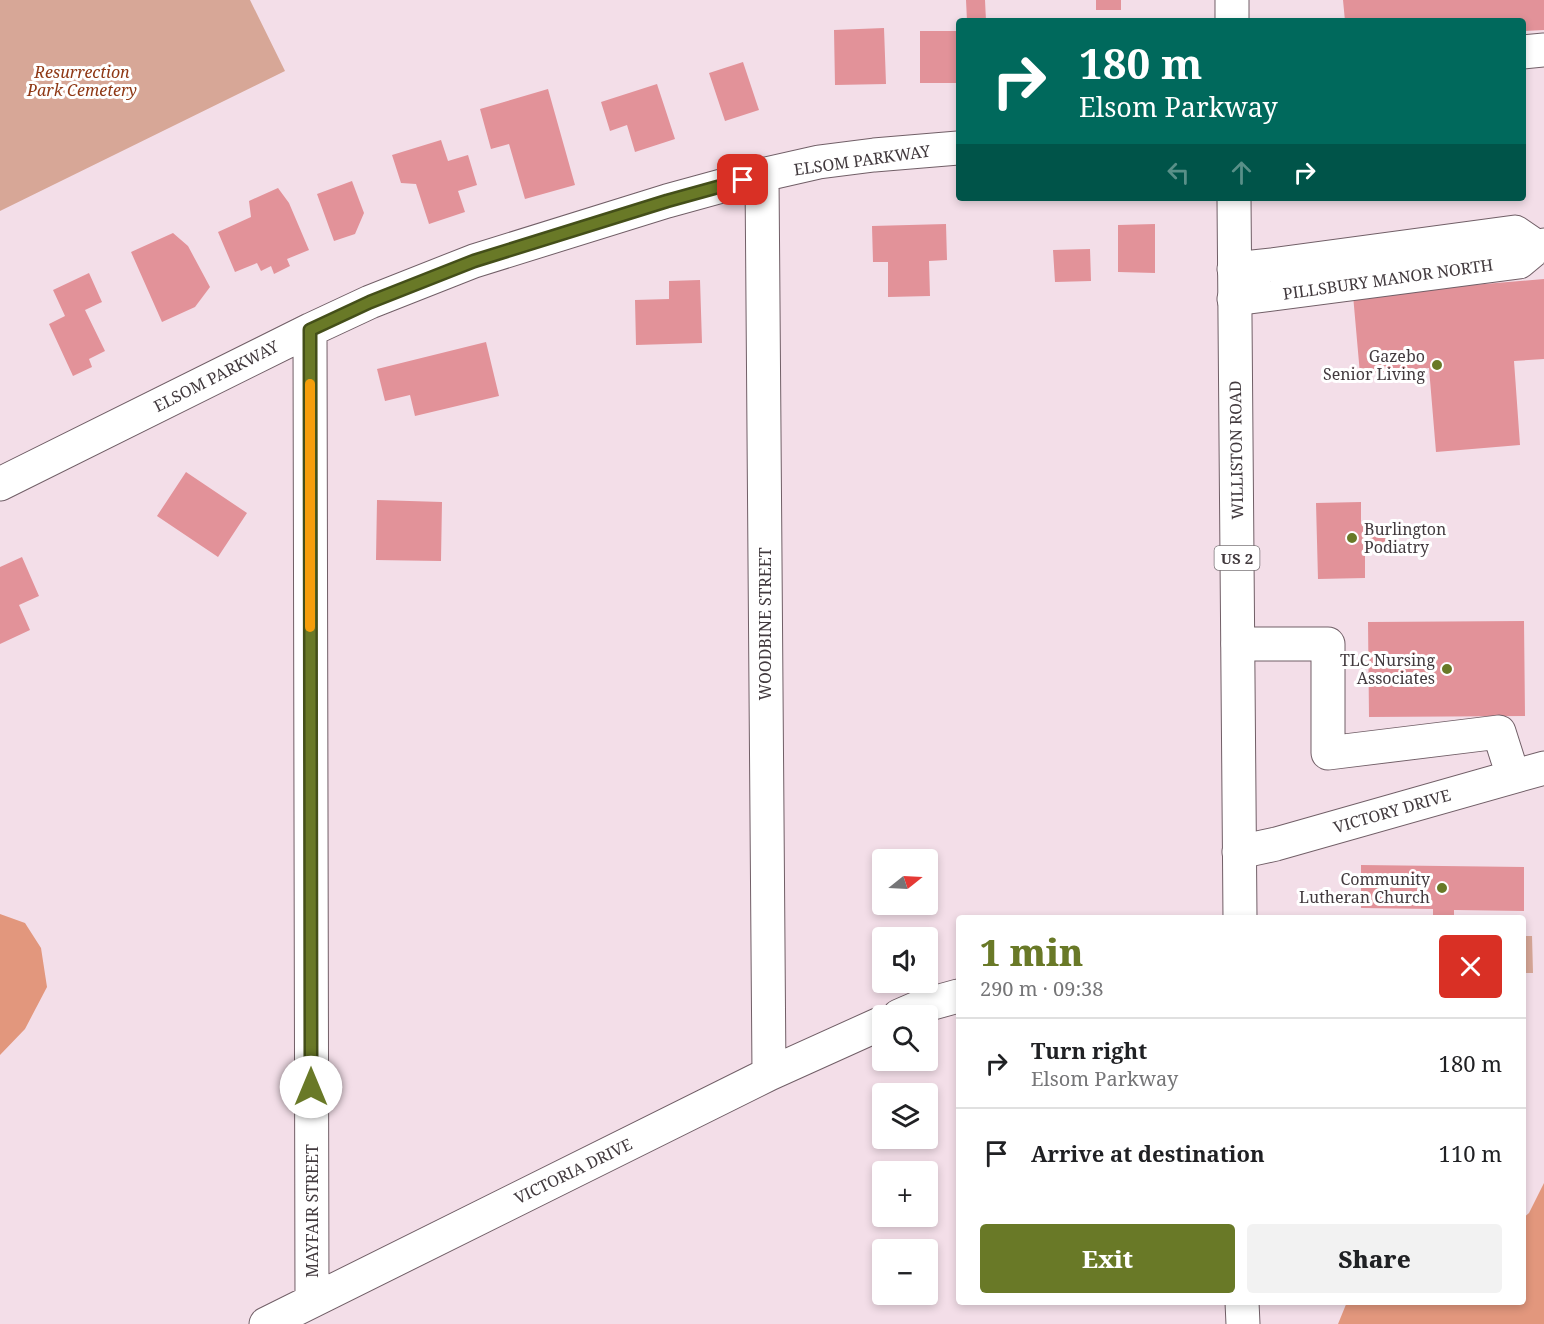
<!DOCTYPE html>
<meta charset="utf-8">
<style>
body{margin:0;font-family:"Noto Serif",serif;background:#f2f2f2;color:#202124;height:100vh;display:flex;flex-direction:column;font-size:22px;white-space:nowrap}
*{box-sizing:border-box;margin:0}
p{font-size:20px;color:#757577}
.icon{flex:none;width:33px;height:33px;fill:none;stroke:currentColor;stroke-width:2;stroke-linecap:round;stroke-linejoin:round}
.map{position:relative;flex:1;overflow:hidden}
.sheet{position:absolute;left:956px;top:915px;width:570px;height:390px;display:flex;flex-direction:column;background:#fff;border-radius:6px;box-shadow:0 3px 9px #0003}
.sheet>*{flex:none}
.hud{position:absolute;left:956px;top:18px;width:570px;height:183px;border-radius:6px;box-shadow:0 3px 9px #0003;background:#00695c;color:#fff;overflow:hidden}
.needle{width:39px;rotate:72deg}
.fabs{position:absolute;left:872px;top:849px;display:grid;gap:12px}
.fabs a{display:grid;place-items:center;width:66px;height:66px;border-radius:6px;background:#fff;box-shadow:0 3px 9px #0003;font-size:30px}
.pin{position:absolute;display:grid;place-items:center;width:51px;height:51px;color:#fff;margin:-26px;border-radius:12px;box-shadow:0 3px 9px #0006}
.me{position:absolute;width:66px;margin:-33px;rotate:0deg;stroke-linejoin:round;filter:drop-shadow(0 0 4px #0008)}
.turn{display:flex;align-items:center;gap:21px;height:126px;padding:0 24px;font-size:27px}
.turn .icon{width:78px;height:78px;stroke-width:2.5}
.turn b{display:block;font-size:42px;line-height:51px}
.lanes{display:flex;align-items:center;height:57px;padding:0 24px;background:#0003;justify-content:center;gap:30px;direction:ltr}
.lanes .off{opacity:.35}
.round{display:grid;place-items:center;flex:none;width:63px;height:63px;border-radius:6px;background:#f2f2f2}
.overview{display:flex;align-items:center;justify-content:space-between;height:102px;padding:0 24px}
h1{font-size:36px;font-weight:800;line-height:45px;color:#697927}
.action{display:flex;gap:12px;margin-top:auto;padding:12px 24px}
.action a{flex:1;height:69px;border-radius:6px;background:#697927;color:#fff;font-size:24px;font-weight:800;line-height:69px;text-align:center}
.action a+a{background:#f2f2f2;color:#202124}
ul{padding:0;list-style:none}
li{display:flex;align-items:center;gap:18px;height:90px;padding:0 24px;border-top:2px solid #e0e0e0}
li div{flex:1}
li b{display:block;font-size:22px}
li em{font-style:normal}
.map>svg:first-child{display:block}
.green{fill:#d7a797}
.forest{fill:#e2977d}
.building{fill:#e29299}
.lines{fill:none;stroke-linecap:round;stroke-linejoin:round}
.minor-casing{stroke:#715f67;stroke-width:35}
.major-casing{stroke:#715f67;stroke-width:35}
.minor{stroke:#fff;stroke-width:33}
.major{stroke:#fff;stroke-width:33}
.route-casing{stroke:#444f19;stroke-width:15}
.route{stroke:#697927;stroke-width:10}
.slow{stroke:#f59e0b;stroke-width:10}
.poi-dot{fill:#697927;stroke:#fff;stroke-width:2}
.labels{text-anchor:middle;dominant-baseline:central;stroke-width:6;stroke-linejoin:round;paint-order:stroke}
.shield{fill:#fff;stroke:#7b7578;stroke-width:1.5}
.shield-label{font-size:15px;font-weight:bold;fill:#423a3e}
.park-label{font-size:16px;font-style:italic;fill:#8f3815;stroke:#fff}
.street-label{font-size:16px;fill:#423a3e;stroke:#fff}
.poi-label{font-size:16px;fill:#423a3e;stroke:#fff;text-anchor:end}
</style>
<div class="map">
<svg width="1544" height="1324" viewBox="0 0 1544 1324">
<rect width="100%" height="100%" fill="#f3dee8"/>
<path class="green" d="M 0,0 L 250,0 L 285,71 L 0,211 Z
M 1522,936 L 1532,936 L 1533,973 L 1523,973 Z"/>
<path class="forest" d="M 0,914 L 25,923 L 41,948 L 47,987 L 25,1029 L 0,1055 Z
M 1544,1183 L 1544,1324 L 1338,1324 L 1347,1302 L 1522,1302 L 1523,1218 L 1529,1213 Z"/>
<path class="building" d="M 966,0 L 985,0 L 986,21 L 967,21 Z
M 1096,0 L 1121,0 L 1121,10 L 1096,10 Z
M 1343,0 L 1544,0 L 1544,30 L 1522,31 L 1522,21 L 1345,21 Z
M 884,28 L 886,84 L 835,85 L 834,30 Z
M 920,31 L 958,31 L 958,83 L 920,83 Z
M 743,62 L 759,110 L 725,121 L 709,73 Z
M 657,84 L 675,139 L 635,152 L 627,125 L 610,131 L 601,102 Z
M 548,89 L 575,185 L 525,199 L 509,144 L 491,149 L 480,109 Z
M 441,140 L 448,161 L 468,155 L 477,185 L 458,191 L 465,212 L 429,224 L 416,184 L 401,183 L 392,155 Z
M 352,181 L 364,213 L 355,234 L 334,241 L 317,194 Z
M 278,188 L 289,203 L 309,250 L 287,259 L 290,266 L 274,274 L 271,266 L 261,271 L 257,263 L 235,272 L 218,232 L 251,217 L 249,201 Z
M 946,224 L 947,260 L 929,261 L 930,296 L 888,297 L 888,262 L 873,262 L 872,226 Z
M 1155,224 L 1155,273 L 1118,272 L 1118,225 Z
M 173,233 L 188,246 L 210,287 L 195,307 L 162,322 L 131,252 Z
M 1090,249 L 1091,281 L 1055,282 L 1053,250 Z
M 89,273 L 102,302 L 85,310 L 105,351 L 89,359 L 92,367 L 73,376 L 49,324 L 65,316 L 53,290 Z
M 1544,279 L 1544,359 L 1514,361 L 1520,445 L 1436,452 L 1429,368 L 1360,374 L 1353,295 Z
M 700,280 L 702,343 L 636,345 L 635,300 L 669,299 L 669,281 Z
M 486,342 L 499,396 L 415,416 L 410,395 L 385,401 L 377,369 Z
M 186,472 L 247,513 L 218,557 L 157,516 Z
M 377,500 L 442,502 L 441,561 L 376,560 Z
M 1361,502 L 1361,524 L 1387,523 L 1387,552 L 1365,553 L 1365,578 L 1318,579 L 1316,503 Z
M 22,557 L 39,596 L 19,605 L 30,630 L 0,644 L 0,567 Z
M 1524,621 L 1525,716 L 1369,717 L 1368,622 Z
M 1361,865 L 1524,867 L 1524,911 L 1454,910 L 1454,918 L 1433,918 L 1433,909 L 1361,908 Z"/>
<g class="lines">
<g class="minor-casing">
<path id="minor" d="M 1522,52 L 1544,50
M 762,175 L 769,1074
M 1234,269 L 1272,265 L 1515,232 L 1537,247
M 1234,299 L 1519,262 L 1537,247 L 1544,245
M 310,330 L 312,1300
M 0,484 L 310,330 L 370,302 L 474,261 L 667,201 L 762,175 L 819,162 L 874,155 L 958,148
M 1238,644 L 1328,644 L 1328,753 L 1499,732 L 1513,776
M 1239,852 L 1276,844 L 1544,768
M 899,1016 L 922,1006 L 958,996
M 266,1324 L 769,1074 L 882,1023"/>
</g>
<g class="major-casing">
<path id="major" d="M 1232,0 L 1232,21
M 1234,198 L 1240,918
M 1242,1302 L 1243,1324"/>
</g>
<use href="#minor" class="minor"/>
<use href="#major" class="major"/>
</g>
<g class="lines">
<g class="route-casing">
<path id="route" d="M 311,1087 L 310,330 L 370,302 L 474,261 L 667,201 L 743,180"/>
</g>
<use href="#route" class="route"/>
<path class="slow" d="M 310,384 L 310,627"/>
</g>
<g class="poi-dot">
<circle cx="1437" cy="365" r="6"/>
<circle cx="1352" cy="538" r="6"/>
<circle cx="1447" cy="669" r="6"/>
<circle cx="1442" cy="888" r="6"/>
</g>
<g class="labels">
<rect class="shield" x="1214.5" y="546" width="45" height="24" rx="4.5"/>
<g class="shield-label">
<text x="1237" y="558">US 2</text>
</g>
<g class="park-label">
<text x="82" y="72">Resurrection<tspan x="82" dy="18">Park Cemetery</tspan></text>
</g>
<g class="street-label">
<text transform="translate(862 160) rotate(-8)">ELSOM PARKWAY</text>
<text transform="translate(1388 279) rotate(-8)">PILLSBURY MANOR NORTH</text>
<text transform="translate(216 376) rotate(-27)">ELSOM PARKWAY</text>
<text transform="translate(1236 450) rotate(-91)">WILLISTON ROAD</text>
<text transform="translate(765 624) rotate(-90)">WOODBINE STREET</text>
<text transform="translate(1392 811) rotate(-16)">VICTORY DRIVE</text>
<text transform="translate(573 1171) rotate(-26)">VICTORIA DRIVE</text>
<text transform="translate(312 1211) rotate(-90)">MAYFAIR STREET</text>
</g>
<g class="poi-label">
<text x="1425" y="356">Gazebo<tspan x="1425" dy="18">Senior Living</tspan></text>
<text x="1364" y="529" text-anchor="start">Burlington<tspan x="1364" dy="18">Podiatry</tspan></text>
<text x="1435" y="660">TLC Nursing<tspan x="1435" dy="18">Associates</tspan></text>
<text x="1430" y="879">Community<tspan x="1430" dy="18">Lutheran Church</tspan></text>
</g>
</g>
</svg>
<div class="fabs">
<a><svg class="needle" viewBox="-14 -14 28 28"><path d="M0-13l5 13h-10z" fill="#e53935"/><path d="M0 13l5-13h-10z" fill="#757577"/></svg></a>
<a><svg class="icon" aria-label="sound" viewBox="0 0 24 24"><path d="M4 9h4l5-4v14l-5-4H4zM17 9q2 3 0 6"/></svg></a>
<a><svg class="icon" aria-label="search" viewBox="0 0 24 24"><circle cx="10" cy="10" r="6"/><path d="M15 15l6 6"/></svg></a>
<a><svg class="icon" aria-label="layers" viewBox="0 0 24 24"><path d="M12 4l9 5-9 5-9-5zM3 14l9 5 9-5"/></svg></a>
<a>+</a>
<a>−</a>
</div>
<div class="pin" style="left:743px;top:180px;background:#d93025"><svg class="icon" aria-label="arrive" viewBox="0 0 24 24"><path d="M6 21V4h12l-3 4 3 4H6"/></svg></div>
<svg class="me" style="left:311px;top:1087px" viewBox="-20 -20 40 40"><circle r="19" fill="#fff"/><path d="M0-13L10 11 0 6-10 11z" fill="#697927"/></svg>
<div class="hud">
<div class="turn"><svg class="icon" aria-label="right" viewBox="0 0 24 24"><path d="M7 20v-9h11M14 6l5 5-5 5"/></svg><div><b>180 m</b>Elsom Parkway</div></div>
<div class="lanes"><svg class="icon off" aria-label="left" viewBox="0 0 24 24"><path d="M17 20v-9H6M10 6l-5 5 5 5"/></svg><svg class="icon off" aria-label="ahead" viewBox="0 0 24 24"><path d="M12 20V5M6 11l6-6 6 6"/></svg><svg class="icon" aria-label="right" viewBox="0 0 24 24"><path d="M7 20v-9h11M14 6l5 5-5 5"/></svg></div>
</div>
<section class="sheet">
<div class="overview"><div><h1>1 min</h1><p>290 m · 09:38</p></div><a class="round" style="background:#d93025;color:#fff"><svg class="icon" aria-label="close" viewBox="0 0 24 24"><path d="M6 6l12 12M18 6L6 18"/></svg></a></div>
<ul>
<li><svg class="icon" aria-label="right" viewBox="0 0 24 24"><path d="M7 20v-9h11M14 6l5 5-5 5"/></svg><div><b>Turn right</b><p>Elsom Parkway</p></div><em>180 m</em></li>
<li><svg class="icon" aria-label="arrive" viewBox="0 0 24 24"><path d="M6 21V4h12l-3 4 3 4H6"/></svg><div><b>Arrive at destination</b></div><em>110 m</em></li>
</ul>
<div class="action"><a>Exit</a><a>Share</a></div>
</section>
</div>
